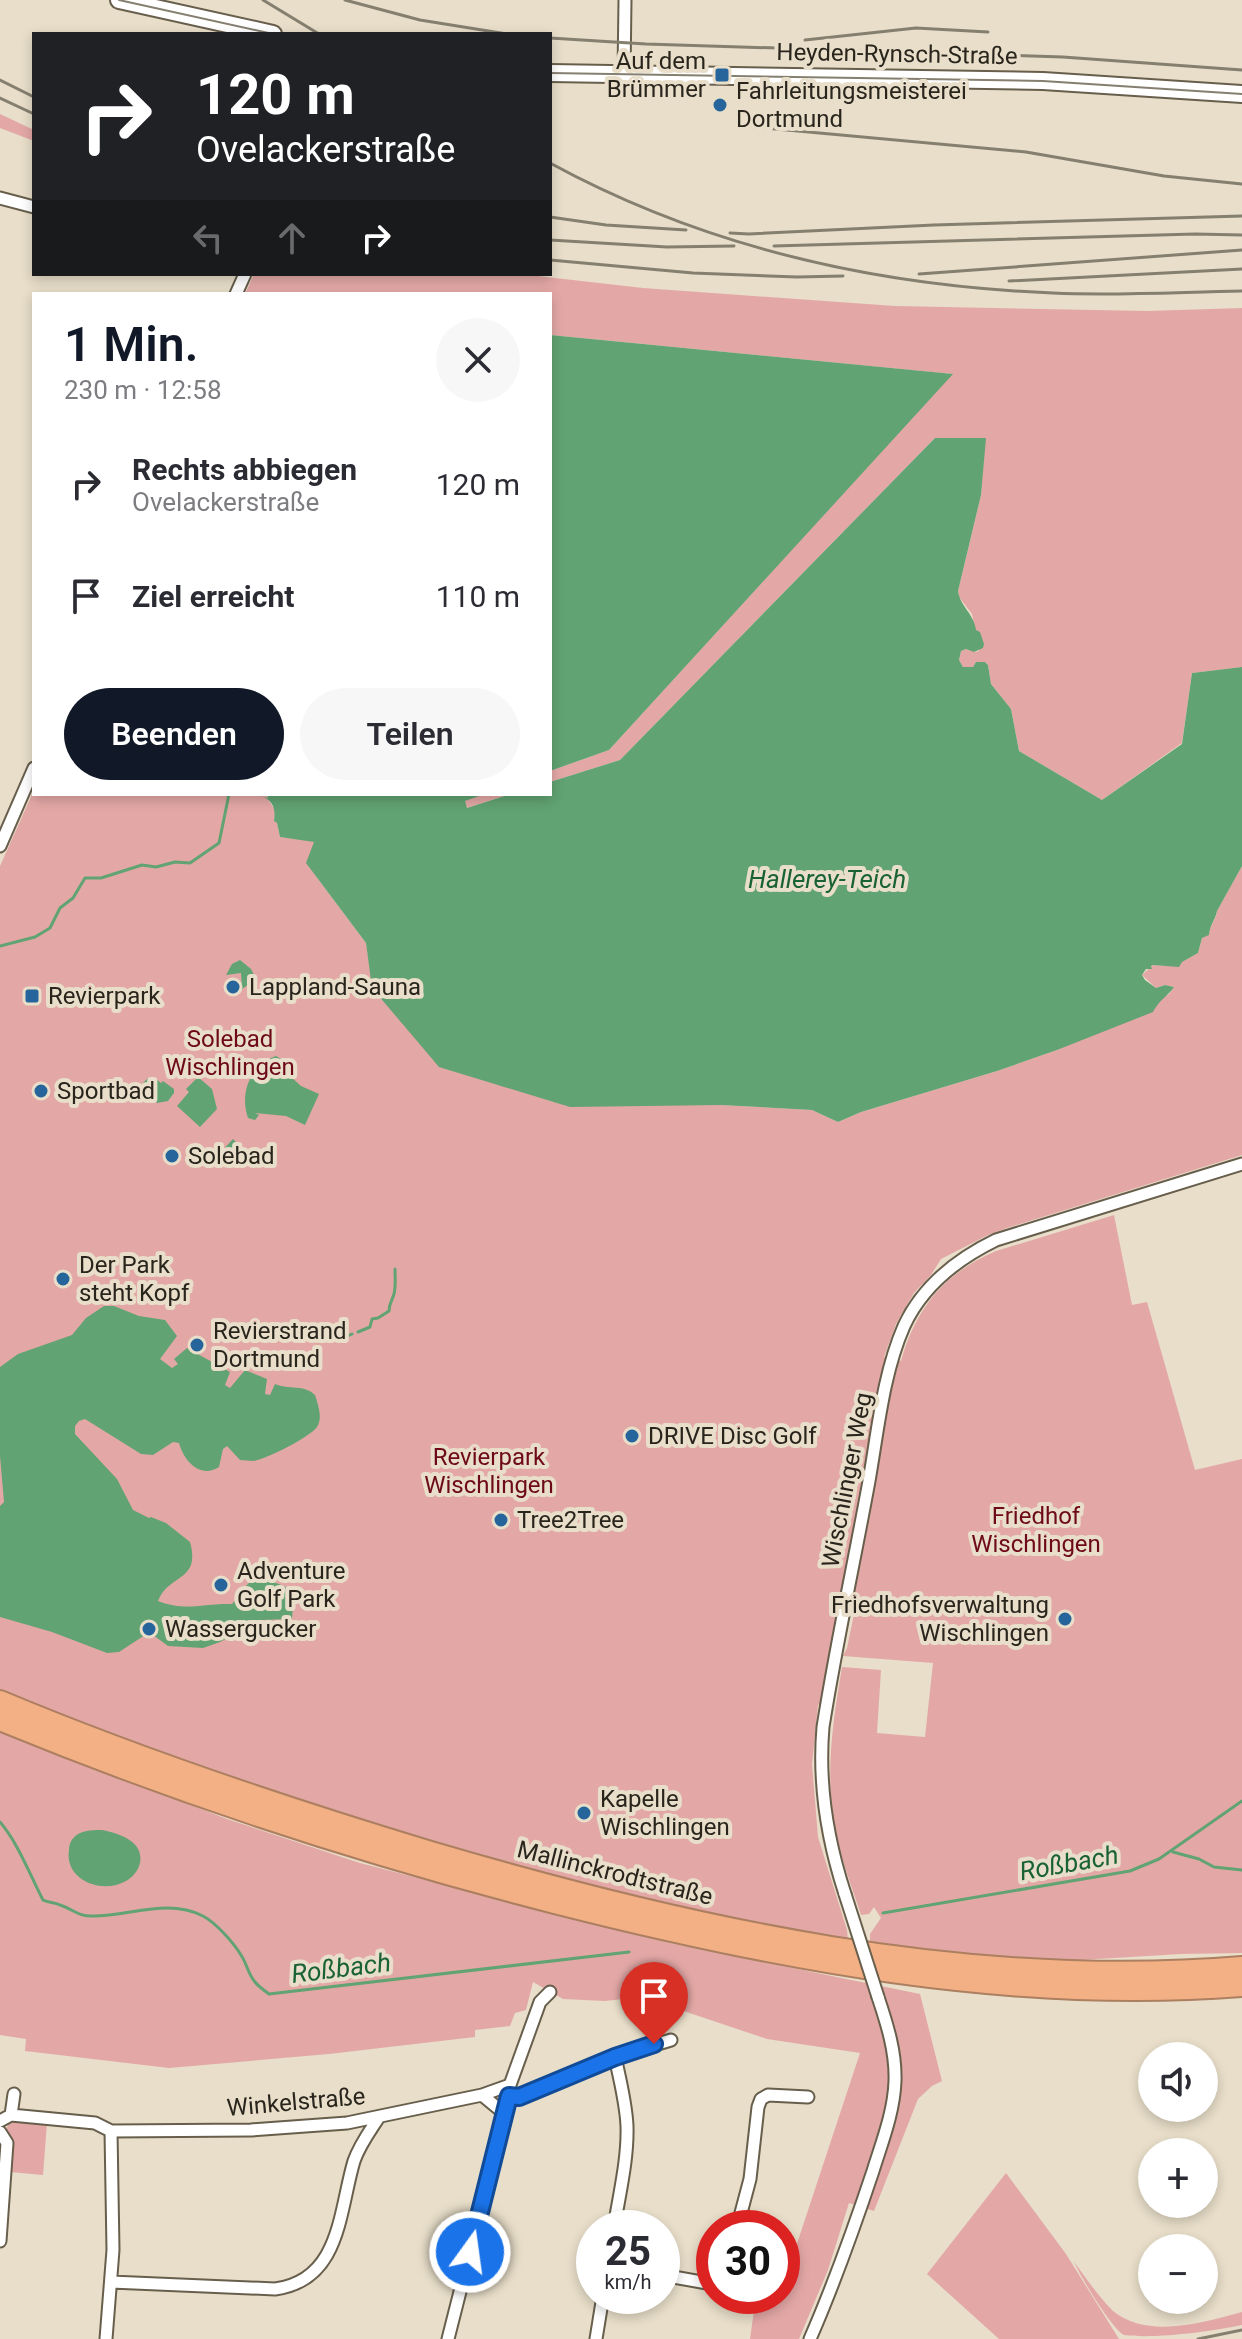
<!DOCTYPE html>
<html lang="de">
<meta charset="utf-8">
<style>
body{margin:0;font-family:Roboto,sans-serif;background:#f7f7f7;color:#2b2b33;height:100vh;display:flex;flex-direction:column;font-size:30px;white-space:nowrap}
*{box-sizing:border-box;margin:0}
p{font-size:26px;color:#7c7c81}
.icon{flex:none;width:44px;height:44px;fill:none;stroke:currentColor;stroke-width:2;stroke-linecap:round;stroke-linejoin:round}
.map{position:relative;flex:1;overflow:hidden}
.sheet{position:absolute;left:32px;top:292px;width:520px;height:504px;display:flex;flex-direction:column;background:#fff;border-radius:0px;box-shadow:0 4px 12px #0003}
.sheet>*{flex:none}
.hud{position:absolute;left:32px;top:32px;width:520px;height:244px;border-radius:0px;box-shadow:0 4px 12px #0003;background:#202124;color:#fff;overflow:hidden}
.controls{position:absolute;left:1138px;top:2042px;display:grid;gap:16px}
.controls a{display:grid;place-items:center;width:80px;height:80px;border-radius:50%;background:#fff;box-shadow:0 4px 12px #0003;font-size:40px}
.speed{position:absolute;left:576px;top:2210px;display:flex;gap:16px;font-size:40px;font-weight:700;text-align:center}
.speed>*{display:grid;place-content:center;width:104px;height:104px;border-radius:50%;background:#fff;box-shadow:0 4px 12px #0003;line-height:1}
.speed small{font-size:20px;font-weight:400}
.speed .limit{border:12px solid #d22;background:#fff;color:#111}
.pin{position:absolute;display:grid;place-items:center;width:68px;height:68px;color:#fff;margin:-82px -34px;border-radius:50% 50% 50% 0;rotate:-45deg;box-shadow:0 0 8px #0007}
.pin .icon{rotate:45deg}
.me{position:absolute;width:88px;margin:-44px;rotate:14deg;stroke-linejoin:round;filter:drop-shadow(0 0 6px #0008)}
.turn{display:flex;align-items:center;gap:28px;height:168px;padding:0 32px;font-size:36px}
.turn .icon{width:104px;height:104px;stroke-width:2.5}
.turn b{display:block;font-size:56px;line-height:68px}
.lanes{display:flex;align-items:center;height:76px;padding:0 32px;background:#0003;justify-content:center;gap:40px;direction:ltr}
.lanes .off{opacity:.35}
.round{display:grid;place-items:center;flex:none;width:84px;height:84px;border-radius:42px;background:#f7f7f7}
.overview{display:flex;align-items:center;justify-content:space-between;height:136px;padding:0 32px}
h1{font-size:48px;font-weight:600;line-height:60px;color:#111827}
.cta{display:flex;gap:16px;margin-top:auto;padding:16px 32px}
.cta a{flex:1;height:92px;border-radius:48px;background:#111827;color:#fff;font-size:32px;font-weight:600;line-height:92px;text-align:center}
.cta a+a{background:#f7f7f7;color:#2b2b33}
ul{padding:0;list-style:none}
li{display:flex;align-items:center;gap:24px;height:112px;padding:0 32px}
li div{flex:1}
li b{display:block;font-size:30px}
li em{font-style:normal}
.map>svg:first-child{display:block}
.green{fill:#e3a8a6}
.water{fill:#61a372}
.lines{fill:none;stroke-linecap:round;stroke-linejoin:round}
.stream{stroke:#61a372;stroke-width:3}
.street-casing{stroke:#675e4c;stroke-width:15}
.secondary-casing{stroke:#675e4c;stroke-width:20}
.highway-casing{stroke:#ac7f61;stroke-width:24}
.street{stroke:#fff;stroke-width:11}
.secondary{stroke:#fff;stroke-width:16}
.highway{stroke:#f3b085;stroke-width:20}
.tram{stroke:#857f70;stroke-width:2}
.rail{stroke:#857f70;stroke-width:3}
.street-bridge-casing{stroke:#675e4c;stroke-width:15;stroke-linecap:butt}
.street-bridge{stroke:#fff;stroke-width:11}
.route-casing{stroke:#114b97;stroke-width:20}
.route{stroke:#1a73e8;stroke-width:14}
.poi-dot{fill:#26659b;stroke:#e8dec9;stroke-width:3}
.labels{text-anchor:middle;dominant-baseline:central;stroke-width:8;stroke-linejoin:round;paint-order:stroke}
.street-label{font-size:24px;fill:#29251d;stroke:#e8dec9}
.poi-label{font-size:24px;fill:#29251d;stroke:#e8dec9;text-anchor:start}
.park-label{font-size:24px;fill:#6d0918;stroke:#e8dec9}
.water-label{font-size:26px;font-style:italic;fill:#196233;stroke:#e8dec9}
</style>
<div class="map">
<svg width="1242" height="2339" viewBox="0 0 1242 2339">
<rect width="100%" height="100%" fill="#e8dec9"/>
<path class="green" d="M 0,114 L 34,130 L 34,141 L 0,128 Z
M 254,274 L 520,274 L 643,288 L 895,306 L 1147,311 L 1242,308 L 1242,667 L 1192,673 L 1182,743 L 1102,800 L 1019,751 L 1011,709 L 991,684 L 988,665 L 985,662 L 976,662 L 973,667 L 963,667 L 959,660 L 961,651 L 966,649 L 975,652 L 979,651 L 972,614 L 959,597 L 958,591 L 981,495 L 985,439 L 935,438 L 620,760 L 550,782 L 550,771 L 609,750 L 952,374 L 550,335 L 550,294 L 245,294 Z
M 34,790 L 34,794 L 267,794 L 268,799 L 276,812 L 274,820 L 277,823 L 280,837 L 314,841 L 315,875 L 366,943 L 373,988 L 721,1105 L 812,1110 L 838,1122 L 861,1112 L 997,1071 L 1057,1050 L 1169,994 L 1174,987 L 1165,985 L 1156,988 L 1142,975 L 1153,965 L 1174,966 L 1198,953 L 1202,938 L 1209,934 C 1210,925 1216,920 1217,911 L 1242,866 L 1242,1155 L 1007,1228 L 988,1235 L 941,1259 L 931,1275 L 914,1293 L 896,1324 L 884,1357 L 901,1361 C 916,1308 944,1273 996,1251 L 1114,1215 L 1132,1305 L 1147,1302 L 1195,1470 L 1242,1459 L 1242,1953 L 1181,1954 L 1081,1960 L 1081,1962 L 980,1957 L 870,1944 L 870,1934 L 881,1918 L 874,1907 L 869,1914 L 861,1915 C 852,1887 841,1860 836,1832 C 824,1776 833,1722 842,1667 L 881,1670 L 877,1733 L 925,1737 L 933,1663 L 843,1656 L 847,1648 L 854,1614 L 847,1601 L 828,1699 L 818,1705 L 812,1764 L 818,1837 L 847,1930 L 848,1939 L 814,1935 L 699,1912 L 536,1872 L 220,1776 L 88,1726 L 0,1689 L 0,866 Z
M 485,794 L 511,794 L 467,808 L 464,801 Z
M 0,1731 L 227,1819 L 360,1863 L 670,1943 L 920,1994 L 942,2081 L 932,2086 L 918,2099 L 874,2211 L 849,2203 L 828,2270 L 799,2339 L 750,2339 L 755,2303 L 782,2296 L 782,2289 L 860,2053 L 767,2039 L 642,1997 L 605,2001 L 563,1999 L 533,1982 L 526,2010 L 515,2013 L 510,2026 L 475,2030 L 475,2037 L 329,2054 L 169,2068 L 25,2051 L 26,2039 L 0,2035 Z
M 14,2119 L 47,2123 L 43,2175 L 10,2172 L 5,2131 L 8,2125 L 7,2122 Z
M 1006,2173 L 1066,2254 L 1119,2339 L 999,2339 L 927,2274 Z
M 1074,2262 C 1086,2278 1098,2296 1113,2311 C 1147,2339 1202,2323 1242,2312 L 1242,2325 C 1210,2332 1153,2339 1124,2335 C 1111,2328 1081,2277 1074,2262 Z"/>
<path class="water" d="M 550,335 L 953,374 L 609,750 L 550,771 Z
M 935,438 L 986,438 L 981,495 L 958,591 C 960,606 974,614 976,630 L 980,632 L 984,644 L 983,648 L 974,652 L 966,649 L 961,651 L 959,660 L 963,667 L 973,667 L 976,662 L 985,662 L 988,665 L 991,684 L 1011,709 L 1019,751 L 1102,800 L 1182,744 L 1192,673 L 1242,667 L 1242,866 L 1217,911 C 1215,921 1210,924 1209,935 L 1202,938 L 1198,953 L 1182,962 L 1179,967 L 1153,965 L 1151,966 L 1152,969 L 1146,969 L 1142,975 L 1145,980 L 1156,988 L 1165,985 L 1174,987 C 1166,998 1161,998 1153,1012 L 1057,1050 L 997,1071 L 861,1112 L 838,1122 L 812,1110 L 721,1105 L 570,1107 L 439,1067 L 372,988 L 366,943 L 306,863 L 314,842 L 280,837 L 277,823 L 274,821 C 276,809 273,800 261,796 L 268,798 L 267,794 L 485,794 L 465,801 L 467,808 L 511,794 L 550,794 L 550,782 L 620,760 Z
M 240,960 L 251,969 L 255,977 L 252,982 L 242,989 L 241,973 L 226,975 L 232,964 Z
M 276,1056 L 281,1059 L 281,1068 L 301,1086 L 319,1094 L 305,1125 L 286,1116 L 255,1113 L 259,1115 L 255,1120 L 248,1118 C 239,1092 251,1065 276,1056 Z
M 198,1077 L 212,1089 L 217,1109 L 200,1127 L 177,1106 L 189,1092 L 186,1089 Z
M 148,1078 L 152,1081 L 156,1079 L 161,1083 L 163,1081 L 174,1089 L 174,1093 L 168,1101 L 157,1103 L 144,1092 L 135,1095 L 134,1092 Z
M 233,1139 L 245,1151 L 232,1164 L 220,1153 Z
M 104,1306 L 114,1306 L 139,1316 L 165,1320 L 177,1336 L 160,1359 L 172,1368 L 178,1364 L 174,1359 L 187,1348 L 230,1372 L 225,1385 L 230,1388 L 245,1370 L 267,1379 L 265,1394 L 270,1395 L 275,1384 C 289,1390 304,1384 315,1395 C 318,1405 323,1417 317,1427 C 310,1437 265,1460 253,1461 C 249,1461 244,1460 240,1460 L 227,1446 L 223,1449 L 219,1467 C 200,1479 184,1461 179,1443 L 173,1442 L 153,1455 L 141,1454 L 85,1419 L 79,1421 L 75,1426 L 75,1434 L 117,1479 L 133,1510 L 149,1518 L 151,1517 L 166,1523 L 190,1542 C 201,1582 169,1573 158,1601 C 186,1612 203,1603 232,1604 C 238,1598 242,1589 249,1583 C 260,1575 285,1585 294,1592 L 292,1619 L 261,1620 L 220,1642 L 203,1648 L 168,1646 L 153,1635 L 145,1635 L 119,1652 L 107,1653 L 52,1632 L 0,1617 L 0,1506 L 4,1502 L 0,1456 L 0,1367 L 18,1354 L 72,1335 L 86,1318 Z
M 102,1830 C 112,1832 123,1835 131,1841 C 147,1853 141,1873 126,1881 C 102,1895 64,1880 69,1850 C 69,1843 72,1838 78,1834 C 85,1830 95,1830 102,1830 Z"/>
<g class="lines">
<path class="stream" d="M 0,946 L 35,937 L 50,928 L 60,908 L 73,898 L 85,878 L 101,878 L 142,865 L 156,867 L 175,862 L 190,863 L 219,843 L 229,794
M 358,1332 L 370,1327 L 372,1319 L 378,1318 L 389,1311 C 389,1304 392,1301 394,1294 C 396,1286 395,1278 395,1269
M 343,1338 L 352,1334
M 0,1822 C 18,1843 30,1875 43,1900 C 49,1903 54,1902 60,1905 C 73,1909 78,1917 94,1916 C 130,1916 168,1898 203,1916 C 216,1923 233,1942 241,1955 C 247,1964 248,1974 255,1982 C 259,1987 264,1990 269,1994 L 629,1952
M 1173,1852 L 1199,1859 L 1214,1867 L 1242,1870
M 883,1913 L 1130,1871 L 1159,1859 L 1242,1801"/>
<g class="street-casing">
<path id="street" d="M 624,74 L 625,0
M 0,198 L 34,207
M 236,294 L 245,274
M 0,846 L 34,768
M 845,1894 C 827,1839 818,1785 823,1727 C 836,1645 854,1563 869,1481 C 878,1430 883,1374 904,1326 C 923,1285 957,1259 996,1240 L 1242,1164
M 14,2094 L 11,2115 L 95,2123 L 111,2131 L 251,2130 L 347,2123 L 482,2095 L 510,2085
M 482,2095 L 505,2114
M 509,2096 L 519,2097 L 615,2057 L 671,2040
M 0,2121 L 11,2115
M 0,2132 L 7,2143 L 0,2241
M 614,2228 C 619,2195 628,2160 627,2126 C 626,2103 620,2080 615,2057
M 737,2228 L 750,2179 L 758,2107 L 761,2099 L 768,2095 L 808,2097
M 662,2275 L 707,2283 L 714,2278
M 111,2282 L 275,2289 C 341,2280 339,2211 354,2161 C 360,2144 370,2131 379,2117
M 106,2339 L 113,2250 L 111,2131
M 448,2339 L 505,2114 L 510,2085 L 540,2002 L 550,1992
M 596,2339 L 603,2296
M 810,2339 C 834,2284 854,2228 873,2171 C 882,2142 894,2112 895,2081 C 896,2052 887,2024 878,1997"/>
</g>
<g class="secondary-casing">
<path id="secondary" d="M 119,0 L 273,34
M 550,73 L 1043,81 L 1242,94"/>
</g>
<g class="highway-casing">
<path id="highway" d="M 0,1701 C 141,1760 285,1808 431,1852 C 692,1929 968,1990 1242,1967
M 0,1720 C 180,1794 367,1855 555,1903 C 779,1960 1011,2004 1242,1986"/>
</g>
<use href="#street" class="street"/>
<use href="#secondary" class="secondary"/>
<use href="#highway" class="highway"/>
<path class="tram" d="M 119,0 L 273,34
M 550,73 L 1043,81 L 1242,94"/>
<path class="rail" d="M 263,0 L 319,34
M 345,0 L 420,20 L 507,34
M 550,38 L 646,44 L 1063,57 L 1242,70
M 805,40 L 916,28 L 988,32
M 0,80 L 34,97
M 0,98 L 34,114
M 753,127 L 1026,152 L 1164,176 L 1242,184
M 550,163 C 706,248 876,286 1053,293 C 1116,296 1179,292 1242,291
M 550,217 L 606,225 L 686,230
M 730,233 L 749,234 L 934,225 L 1242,216
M 550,240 L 667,247 L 734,246
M 774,246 L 1195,234 L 1242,235
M 550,260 L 693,273 L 797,277 L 843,276
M 919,274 L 1242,250
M 1009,281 L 1242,269
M 1198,2339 L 1242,2330"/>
<g class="street-bridge-casing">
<path id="street-bridge" d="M 845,1894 L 878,1997"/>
</g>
<use href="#street-bridge" class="street-bridge"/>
</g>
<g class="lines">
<g class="route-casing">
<path id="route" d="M 470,2252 L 509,2096 L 519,2097 L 615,2057 L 654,2044"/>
</g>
<use href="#route" class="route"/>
</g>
<g class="poi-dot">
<rect x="714" y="67" width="16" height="16" rx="4"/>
<circle cx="720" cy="105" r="8"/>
<circle cx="233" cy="987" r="8"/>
<rect x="24" y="988" width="16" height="16" rx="4"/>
<circle cx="41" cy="1091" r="8"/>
<circle cx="172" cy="1156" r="8"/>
<circle cx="63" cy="1279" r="8"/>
<circle cx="197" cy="1345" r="8"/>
<circle cx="632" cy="1436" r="8"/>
<circle cx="501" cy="1520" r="8"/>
<circle cx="221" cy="1585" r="8"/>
<circle cx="1065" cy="1619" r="8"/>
<circle cx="149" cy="1629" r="8"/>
<circle cx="584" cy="1813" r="8"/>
</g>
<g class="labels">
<g class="street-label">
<text transform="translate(897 54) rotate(1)">Heyden-Rynsch-Straße</text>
<text transform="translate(847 1480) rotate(-79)">Wischlinger Weg</text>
<text transform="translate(615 1873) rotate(14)">Mallinckrodtstraße</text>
<text transform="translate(296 2102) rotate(-5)">Winkelstraße</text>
</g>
<g class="poi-label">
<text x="706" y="61" text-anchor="end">Auf dem<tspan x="706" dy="28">Brümmer</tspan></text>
<text x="736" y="91">Fahrleitungsmeisterei<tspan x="736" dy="28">Dortmund</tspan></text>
<text x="249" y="987">Lappland-Sauna</text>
<text x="48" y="996">Revierpark</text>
<text x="57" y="1091">Sportbad</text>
<text x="188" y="1156">Solebad</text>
<text x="79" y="1265">Der Park<tspan x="79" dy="28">steht Kopf</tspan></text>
<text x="213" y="1331">Revierstrand<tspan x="213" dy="28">Dortmund</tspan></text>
<text x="648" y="1436">DRIVE Disc Golf</text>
<text x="517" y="1520">Tree2Tree</text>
<text x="237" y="1571">Adventure<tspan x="237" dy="28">Golf Park</tspan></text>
<text x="1049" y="1605" text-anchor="end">Friedhofsverwaltung<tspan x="1049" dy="28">Wischlingen</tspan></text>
<text x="165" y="1629">Wassergucker</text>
<text x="600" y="1799">Kapelle<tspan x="600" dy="28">Wischlingen</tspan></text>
</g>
<g class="park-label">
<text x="230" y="1039">Solebad<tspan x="230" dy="28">Wischlingen</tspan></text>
<text x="489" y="1457">Revierpark<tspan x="489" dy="28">Wischlingen</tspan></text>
<text x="1036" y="1516">Friedhof<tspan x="1036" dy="28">Wischlingen</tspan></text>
</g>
<g class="water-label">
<text x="827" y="879">Hallerey-Teich</text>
<text transform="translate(1069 1863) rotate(-10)">Roßbach</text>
<text transform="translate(341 1968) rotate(-7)">Roßbach</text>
</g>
</g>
</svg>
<div class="controls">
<a><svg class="icon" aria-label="sound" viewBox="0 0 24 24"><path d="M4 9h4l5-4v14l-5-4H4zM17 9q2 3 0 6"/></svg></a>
<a>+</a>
<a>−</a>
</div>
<div class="speed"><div>25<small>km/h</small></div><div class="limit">30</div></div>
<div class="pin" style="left:654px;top:2044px;background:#d93025"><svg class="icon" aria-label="arrive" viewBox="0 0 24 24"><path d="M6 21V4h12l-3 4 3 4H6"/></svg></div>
<svg class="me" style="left:470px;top:2252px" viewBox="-20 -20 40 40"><circle r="17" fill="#1a73e8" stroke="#fff" stroke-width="3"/><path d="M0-11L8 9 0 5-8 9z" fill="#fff"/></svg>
<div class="hud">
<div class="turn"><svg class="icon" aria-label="right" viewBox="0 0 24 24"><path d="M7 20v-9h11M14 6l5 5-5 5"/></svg><div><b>120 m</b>Ovelackerstraße</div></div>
<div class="lanes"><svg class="icon off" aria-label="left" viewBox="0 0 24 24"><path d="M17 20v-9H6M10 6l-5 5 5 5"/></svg><svg class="icon off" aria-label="ahead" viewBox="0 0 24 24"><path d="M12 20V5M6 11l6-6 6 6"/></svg><svg class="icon" aria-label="right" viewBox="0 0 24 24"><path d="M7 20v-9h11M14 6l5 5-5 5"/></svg></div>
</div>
<section class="sheet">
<div class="overview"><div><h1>1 Min.</h1><p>230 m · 12:58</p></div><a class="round"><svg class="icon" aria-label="close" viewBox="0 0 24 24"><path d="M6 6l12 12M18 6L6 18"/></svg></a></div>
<ul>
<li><svg class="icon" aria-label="right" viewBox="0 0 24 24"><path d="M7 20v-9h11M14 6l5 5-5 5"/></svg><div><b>Rechts abbiegen</b><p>Ovelackerstraße</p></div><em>120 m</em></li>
<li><svg class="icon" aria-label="arrive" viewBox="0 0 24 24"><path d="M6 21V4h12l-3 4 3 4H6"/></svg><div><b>Ziel erreicht</b></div><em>110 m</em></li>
</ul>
<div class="cta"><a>Beenden</a><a>Teilen</a></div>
</section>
</div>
